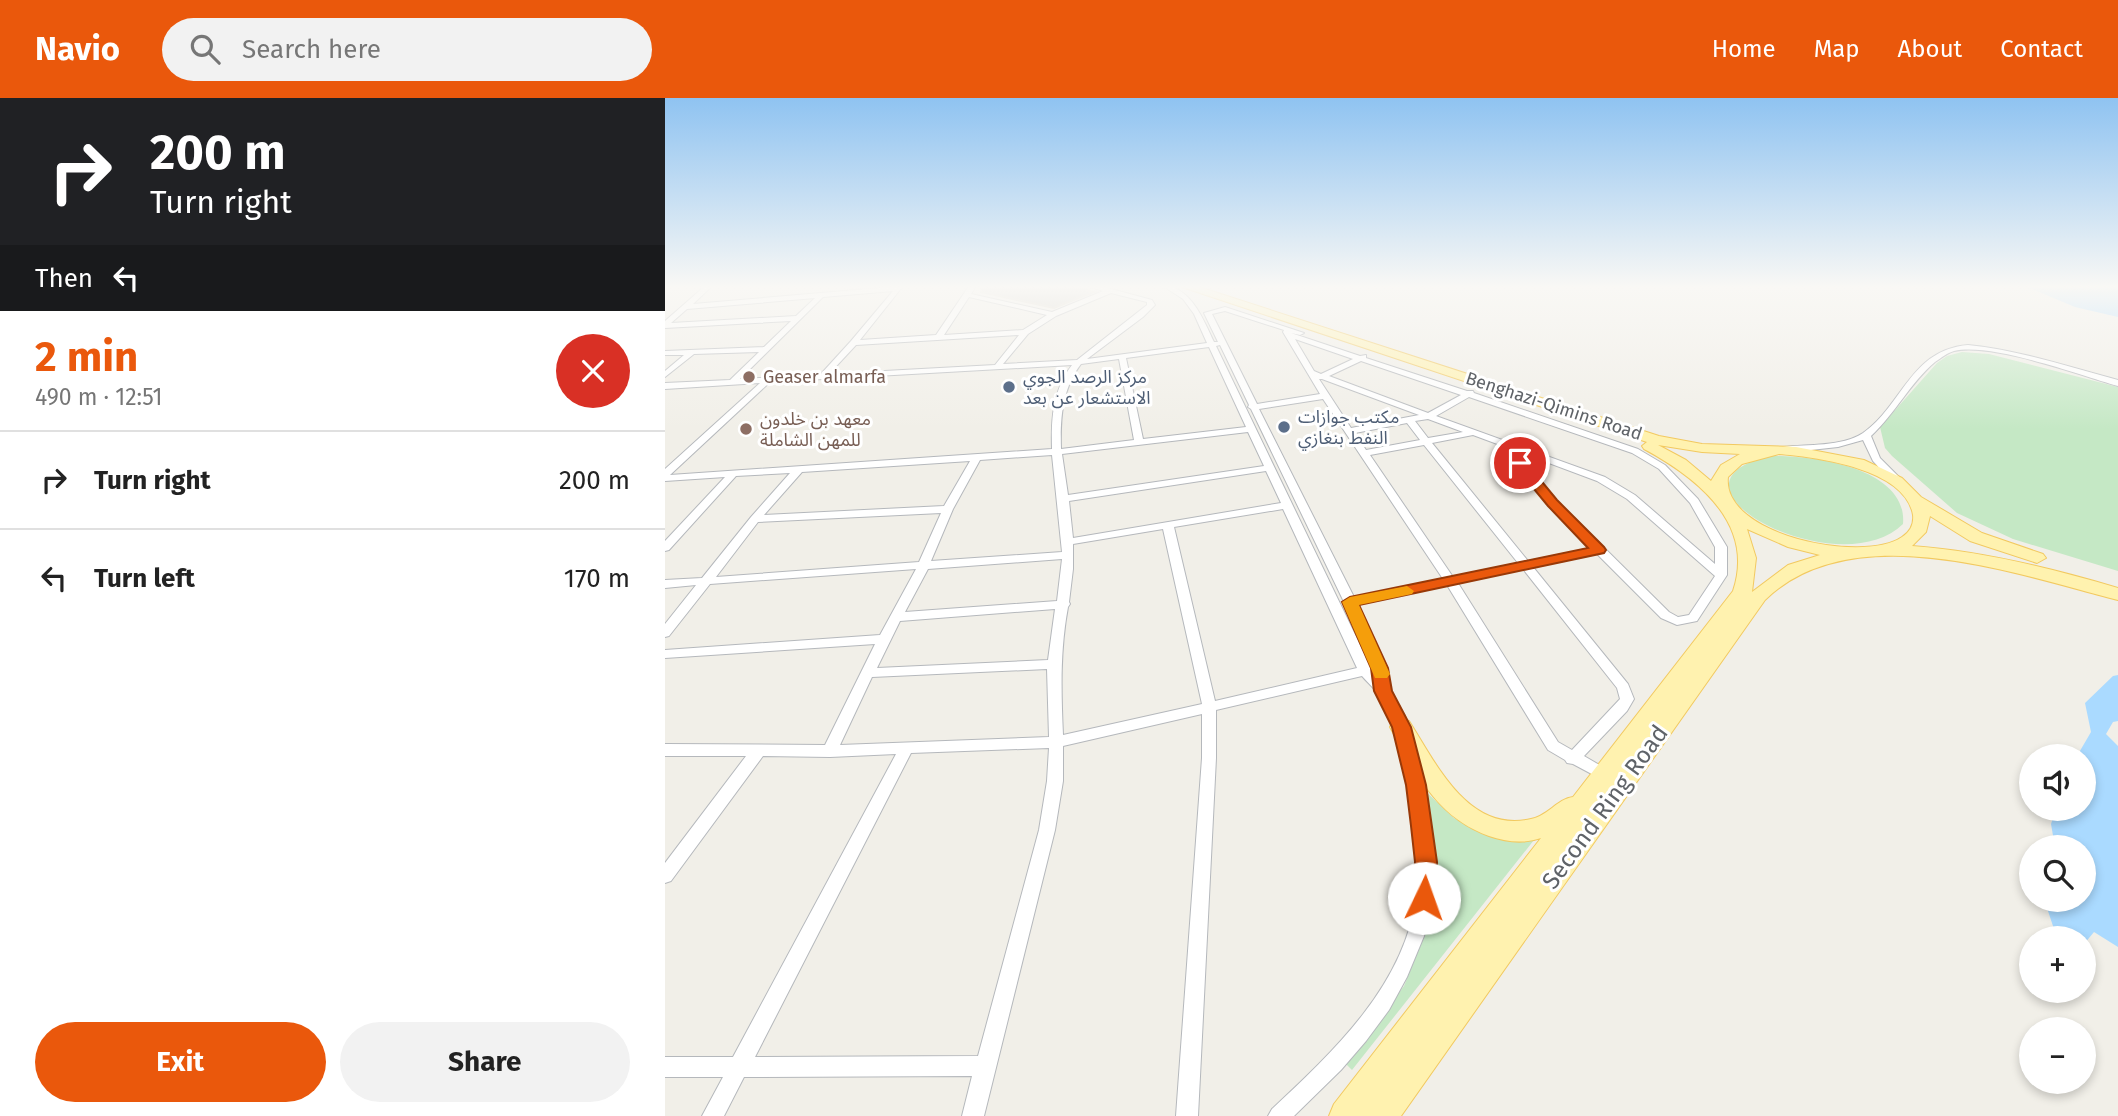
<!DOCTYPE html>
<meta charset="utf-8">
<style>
body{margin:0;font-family:"Fira Sans","Noto Sans Arabic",sans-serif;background:#f2f2f2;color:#222;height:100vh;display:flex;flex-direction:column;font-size:26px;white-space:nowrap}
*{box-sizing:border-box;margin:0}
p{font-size:23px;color:#767676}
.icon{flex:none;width:38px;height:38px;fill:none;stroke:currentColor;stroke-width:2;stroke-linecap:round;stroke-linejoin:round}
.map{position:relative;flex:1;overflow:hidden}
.drawer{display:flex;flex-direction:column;background:#fff;width:665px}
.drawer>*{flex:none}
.top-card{background:#202124;color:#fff;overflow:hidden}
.fabs{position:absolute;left:1354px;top:646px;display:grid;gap:14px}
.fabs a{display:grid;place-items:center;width:77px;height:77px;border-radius:50%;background:#fff;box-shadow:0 4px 10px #0003;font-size:35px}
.pin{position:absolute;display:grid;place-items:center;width:60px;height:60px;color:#fff;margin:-30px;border:4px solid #fff;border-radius:50%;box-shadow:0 2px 7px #0007}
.me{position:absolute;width:77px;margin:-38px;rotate:3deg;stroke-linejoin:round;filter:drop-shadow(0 0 5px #0008)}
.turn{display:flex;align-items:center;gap:24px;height:147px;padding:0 35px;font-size:32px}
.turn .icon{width:91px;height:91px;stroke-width:2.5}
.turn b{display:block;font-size:49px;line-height:60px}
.then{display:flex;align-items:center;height:66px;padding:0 35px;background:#0003;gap:14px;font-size:26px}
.round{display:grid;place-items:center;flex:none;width:74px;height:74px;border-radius:37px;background:#f2f2f2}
.headline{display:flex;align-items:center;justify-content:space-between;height:119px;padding:0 35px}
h1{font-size:42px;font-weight:700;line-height:52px;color:#ea580c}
.primary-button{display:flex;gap:14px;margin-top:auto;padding:14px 35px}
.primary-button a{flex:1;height:80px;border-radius:42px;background:#ea580c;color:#fff;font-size:28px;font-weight:700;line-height:80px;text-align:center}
.primary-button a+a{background:#f2f2f2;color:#222}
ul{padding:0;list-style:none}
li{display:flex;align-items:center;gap:21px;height:98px;padding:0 35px;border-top:2px solid #e0e0e0}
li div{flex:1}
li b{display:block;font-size:26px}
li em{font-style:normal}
header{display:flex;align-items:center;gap:42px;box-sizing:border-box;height:98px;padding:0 35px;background:#ea580c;color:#fff}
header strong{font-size:33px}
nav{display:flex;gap:38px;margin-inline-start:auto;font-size:24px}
.search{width:490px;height:63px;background:#f2f2f2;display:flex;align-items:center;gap:18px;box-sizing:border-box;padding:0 24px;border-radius:38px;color:#767676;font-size:26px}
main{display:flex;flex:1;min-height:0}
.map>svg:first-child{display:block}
.green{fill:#c5e8c5}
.water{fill:#aadaff}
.building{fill:#cccac5;stroke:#d6d1c6;stroke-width:2}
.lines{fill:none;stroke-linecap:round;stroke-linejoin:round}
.minor-casing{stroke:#b5b8bc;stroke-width:2}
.primary-casing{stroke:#f2c960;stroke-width:2}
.minor{fill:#fff;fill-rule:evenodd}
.primary{fill:#fff2af;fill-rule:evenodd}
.route{fill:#ea580c;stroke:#983908;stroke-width:2}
.slow{fill:#f59e0b}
.education-dot{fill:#8d6e63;stroke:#fff;stroke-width:2.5}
.service-dot{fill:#5c6f8a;stroke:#fff;stroke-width:2.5}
.labels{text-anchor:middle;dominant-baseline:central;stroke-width:6;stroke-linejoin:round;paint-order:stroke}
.far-education-label{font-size:18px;fill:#785e54;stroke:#fff;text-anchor:start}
.far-service-label{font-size:18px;fill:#4e5e75;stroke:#fff;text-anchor:start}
.far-street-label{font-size:18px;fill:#5f6368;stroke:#fff}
.near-street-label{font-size:24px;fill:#5f6368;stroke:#fff}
</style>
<header>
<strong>Navio</strong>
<div class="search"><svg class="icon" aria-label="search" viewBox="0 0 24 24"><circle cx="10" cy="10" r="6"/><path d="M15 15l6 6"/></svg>Search here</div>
<nav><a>Home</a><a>Map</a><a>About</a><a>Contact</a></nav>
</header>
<main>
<section class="drawer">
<div class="top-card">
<div class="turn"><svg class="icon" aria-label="right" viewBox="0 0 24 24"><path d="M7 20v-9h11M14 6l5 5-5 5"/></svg><div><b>200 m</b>Turn right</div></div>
<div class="then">Then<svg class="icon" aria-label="left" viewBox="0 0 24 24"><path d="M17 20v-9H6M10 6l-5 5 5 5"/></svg></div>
</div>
<div class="headline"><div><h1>2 min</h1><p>490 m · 12:51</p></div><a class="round" style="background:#d93025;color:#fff"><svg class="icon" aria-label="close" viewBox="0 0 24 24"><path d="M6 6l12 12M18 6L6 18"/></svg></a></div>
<ul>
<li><svg class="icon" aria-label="right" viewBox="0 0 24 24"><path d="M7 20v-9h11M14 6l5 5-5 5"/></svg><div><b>Turn right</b></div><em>200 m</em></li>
<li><svg class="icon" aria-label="left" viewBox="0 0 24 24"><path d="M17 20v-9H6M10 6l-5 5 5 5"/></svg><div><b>Turn left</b></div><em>170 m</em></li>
</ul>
<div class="primary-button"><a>Exit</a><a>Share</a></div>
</section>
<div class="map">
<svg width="1453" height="1018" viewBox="0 0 1453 1018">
<rect width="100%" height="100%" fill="#f1efe8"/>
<path class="green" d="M 1297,254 L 1324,256 L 1453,289 L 1453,473 L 1348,441 L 1292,415 L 1227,358 L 1220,350 L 1215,329 L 1272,265 L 1282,258 Z
M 1105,358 C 1146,357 1243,369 1238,426 C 1174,489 980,387 1105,358 Z
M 756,689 L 789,720 L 818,735 L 869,742 L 687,972 L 680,965 L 739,888 L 763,829 L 771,790 L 770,754 Z"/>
<path class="water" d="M 1360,188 L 1453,188 L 1453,219 L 1410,209 Z
M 1453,577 L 1453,623 L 1448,624 L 1441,636 L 1453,648 L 1453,849 L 1429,834 L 1419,846 L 1419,840 L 1392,840 L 1381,807 L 1398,802 L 1419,802 L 1419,749 L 1390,749 L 1386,726 L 1391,711 L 1419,710 L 1419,658 L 1412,658 L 1426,634 L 1420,605 L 1448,578 Z"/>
<path class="building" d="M 317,188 L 408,188 L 429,194 L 389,210 L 316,194 Z"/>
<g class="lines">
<g class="minor-casing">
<path id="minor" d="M 40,188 L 47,188 L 28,206 L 238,188 L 195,242 L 271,237 L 304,188 L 311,188 L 306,196 L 387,214 L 438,193 L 423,188 L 435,188 L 487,202 L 490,207 L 478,219 L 422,261 L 542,245 L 529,216 L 518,201 L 498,188 C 526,188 539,223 549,244 L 553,244 L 539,215 L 560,209 L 639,235 L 635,237 L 626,235 L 695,258 L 701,257 L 701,260 L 802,293 L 808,293 L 809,295 L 973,351 L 1000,367 L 1033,401 L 1062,449 L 1062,477 L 1032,523 L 1012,527 L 996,520 L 932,456 L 868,469 L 963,586 L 969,601 L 962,613 L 919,658 L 943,672 L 946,676 L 943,680 L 938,682 L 908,666 L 902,665 L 900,662 L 883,652 L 782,487 L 692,506 L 721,570 L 724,591 L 740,618 L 750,648 L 768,749 L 768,801 L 759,838 L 742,879 L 724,912 L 701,943 L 676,972 L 629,1018 L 603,1018 L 607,1011 C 668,954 740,887 751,799 C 755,765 750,733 745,699 C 740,665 735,626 715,598 C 710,591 703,585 697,578 L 551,612 L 551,660 L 533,1018 L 511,1018 L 537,660 L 537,616 L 398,648 L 398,683 L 390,732 L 319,1018 L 297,1018 L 307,978 L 79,979 L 59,1018 L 37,1018 L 58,979 L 0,979 L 0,959 L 68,959 L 231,656 L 165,659 L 98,658 L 6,783 L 0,785 L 0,765 L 81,658 L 0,658 L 0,646 L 160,647 L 210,546 L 0,560 L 0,552 L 215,537 L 251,471 L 45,486 L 4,538 L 0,539 L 0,526 L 31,487 L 0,490 L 0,482 L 37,480 L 86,419 L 125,375 L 71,378 L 4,452 L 0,453 L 0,443 L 60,379 L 0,383 L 0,371 L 95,285 L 0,291 L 0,285 L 65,282 L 94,254 L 29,256 L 0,279 L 0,273 L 19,257 L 0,257 L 0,253 L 99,249 L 126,223 L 0,230 L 0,223 ZM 228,193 L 186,243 L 155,277 L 75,281 L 158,199 ZM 446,195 L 482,204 L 482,207 L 412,262 L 338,266 L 363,236 L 391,218 ZM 304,199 L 382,217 L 358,232 L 279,237 ZM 150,200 L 131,218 L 6,225 L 22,211 ZM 560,213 L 619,232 L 618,234 L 655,296 L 592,306 L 547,216 ZM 354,237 L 330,267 L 164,276 L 191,247 ZM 630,241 L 688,261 L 656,276 L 649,273 ZM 551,248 L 555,247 L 584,307 L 583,309 L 586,311 L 679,504 L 708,574 ZM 544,249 L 581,329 L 478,341 L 461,260 ZM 454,261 L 469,342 L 396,351 C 395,320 397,291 416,266 ZM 696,263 L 796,297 L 763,315 L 664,278 ZM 407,267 C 388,291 386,321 387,351 L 5,377 L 105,284 ZM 654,281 L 657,281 L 754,317 L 686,330 ZM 804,299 L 967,355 L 994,371 L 1025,405 L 1050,449 L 1050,466 L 970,397 L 940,379 L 771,318 ZM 658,301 L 778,481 L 689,499 L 594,311 ZM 763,321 L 798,334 L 763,340 L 750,323 ZM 742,325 L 755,342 L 701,352 L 690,335 ZM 583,334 L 599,368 L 403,397 L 397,356 ZM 808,337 L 835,347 L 884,407 L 927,450 L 863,463 L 767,345 ZM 759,347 L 853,465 L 788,479 L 705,357 ZM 849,352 L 932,383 L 962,401 L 1050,478 L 1024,517 L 1013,519 L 1004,514 L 892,403 ZM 387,357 L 397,454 L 266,463 L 288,411 L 315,362 ZM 305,363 L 279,408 L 99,417 L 137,374 ZM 601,373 L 616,405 L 408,440 L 404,403 ZM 618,411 L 692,570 L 550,603 L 509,429 ZM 276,415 L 254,464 L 51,479 L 93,424 ZM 498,431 L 537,606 L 398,637 C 396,593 395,552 403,509 L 405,506 L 404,504 L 408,471 L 408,446 ZM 397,461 L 392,503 L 240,514 L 263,471 ZM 858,471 L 952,590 L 955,601 L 907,652 L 893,644 L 793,485 ZM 390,511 L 383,562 L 212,570 L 235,523 ZM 382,571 L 384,639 L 175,647 L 207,579 ZM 384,650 L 382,683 L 374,732 L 313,958 L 90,959 L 246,655 Z
M 1303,247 C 1354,252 1403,269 1453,282 L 1453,288 C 1415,277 1325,244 1289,253 C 1282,255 1276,260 1270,264 C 1245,285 1230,316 1206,338 L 1215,360 L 1236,381 L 1236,385 L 1228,385 L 1208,363 L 1198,342 L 1173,349 L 1118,355 L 1113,352 L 1118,349 C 1142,346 1177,349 1198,335 C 1238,307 1245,252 1303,247 Z"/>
</g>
<g class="primary-casing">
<path id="primary" d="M 514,188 L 531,188 L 994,338 L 1037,346 L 1131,349 L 1199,362 L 1237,380 L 1256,399 L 1317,435 L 1378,456 L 1381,460 L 1372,465 L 1305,443 L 1265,418 L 1261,434 L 1247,448 C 1317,453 1386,470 1453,490 L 1453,502 C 1351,476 1187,417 1100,502 L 736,1018 L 664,1018 L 669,1006 L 876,740 C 859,746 841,744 824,738 C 771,719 751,675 725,629 L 728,623 L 736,621 L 744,623 C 771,665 803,736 866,721 C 883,718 892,701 908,699 L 1068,493 C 1091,425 1031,379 979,351 L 977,348 L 982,344 ZM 993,347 L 1037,354 L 1075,356 L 1056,367 L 1046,383 L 1021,362 ZM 1114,356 C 1150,359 1240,370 1248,417 C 1249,426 1245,434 1237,439 C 1198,466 1056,437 1063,379 L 1077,366 ZM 1082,431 L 1123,449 L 1155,457 L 1123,467 L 1087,494 L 1091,460 Z"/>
</g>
<use href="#minor" class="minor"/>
<use href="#primary" class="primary"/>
</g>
<linearGradient id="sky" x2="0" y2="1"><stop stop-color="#8fc3f1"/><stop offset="0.57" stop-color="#f9f8f5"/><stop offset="1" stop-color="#f9f8f5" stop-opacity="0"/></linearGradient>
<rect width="1453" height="331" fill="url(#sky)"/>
<path class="route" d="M 855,361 L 859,362 L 892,402 L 939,449 L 941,452 L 939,455 L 694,507 L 723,570 L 727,593 L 746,629 L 761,687 L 772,764 L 770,800 L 767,807 L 759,810 L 751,807 L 747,800 L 750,764 L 746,728 L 741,687 L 727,629 L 709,593 L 706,570 L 677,504 L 685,499 L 923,450 L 883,408 L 850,368 L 848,365 Z"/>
<path class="slow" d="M 742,488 L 749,493 L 747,496 L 694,507 L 725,576 L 722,580 L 710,580 L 677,504 L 685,499 Z"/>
<g class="education-dot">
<circle cx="84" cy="279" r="7"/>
<circle cx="81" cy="331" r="7"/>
</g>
<g class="service-dot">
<circle cx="344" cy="289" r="7"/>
<circle cx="619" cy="329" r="7"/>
</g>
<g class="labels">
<g class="far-education-label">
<text x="98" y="279">Geaser almarfa</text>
<text x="95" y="321">معهد بن خلدون<tspan x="95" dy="21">للمهن الشاملة</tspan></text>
</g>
<g class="far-service-label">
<text x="358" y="279">مركز الرصد الجوي<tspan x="358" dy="21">الاستشعار عن بعد</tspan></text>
<text x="633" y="319">مكتب جوازات<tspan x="633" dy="21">النفط بنغازي</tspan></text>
</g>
<g class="far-street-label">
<text transform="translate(889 308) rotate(18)">Benghazi-Qimins Road</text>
</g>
<g class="near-street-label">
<text transform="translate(940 709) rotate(-54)">Second Ring Road</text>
</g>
</g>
</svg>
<div class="fabs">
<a><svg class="icon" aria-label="sound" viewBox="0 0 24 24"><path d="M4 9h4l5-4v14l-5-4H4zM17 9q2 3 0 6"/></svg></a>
<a><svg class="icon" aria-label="search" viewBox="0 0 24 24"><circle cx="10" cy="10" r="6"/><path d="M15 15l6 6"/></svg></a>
<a>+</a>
<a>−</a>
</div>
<div class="pin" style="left:855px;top:365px;background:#d93025"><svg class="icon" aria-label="arrive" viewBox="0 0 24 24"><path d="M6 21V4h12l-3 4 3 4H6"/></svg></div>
<svg class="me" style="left:759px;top:800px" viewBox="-20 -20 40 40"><circle r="19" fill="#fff"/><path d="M0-13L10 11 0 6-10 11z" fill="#ea580c"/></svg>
</div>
</main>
